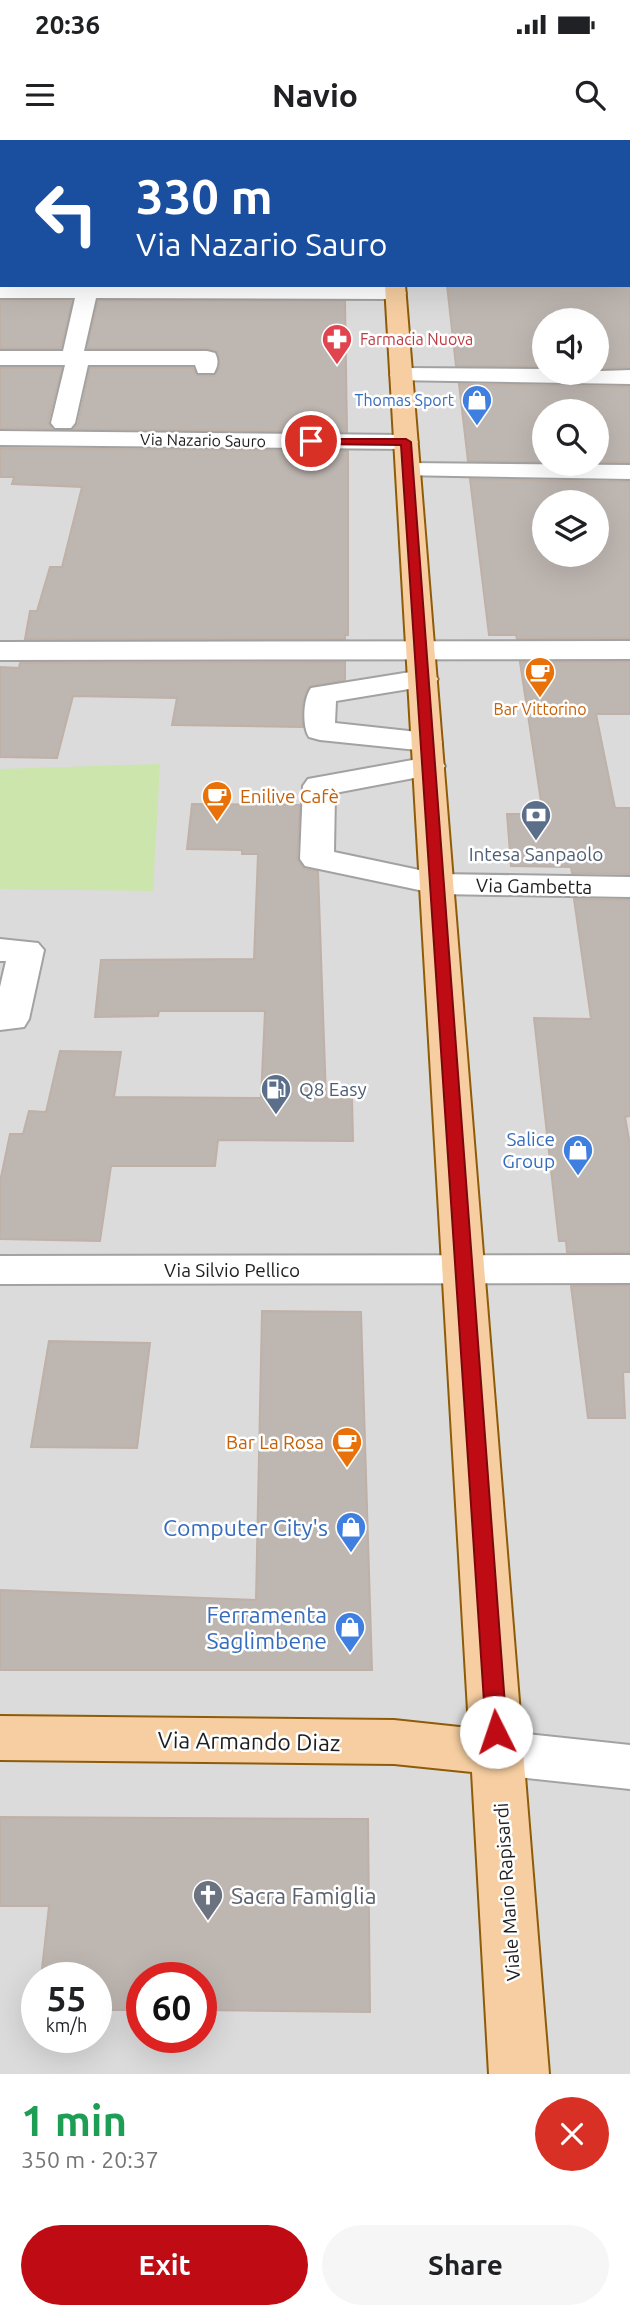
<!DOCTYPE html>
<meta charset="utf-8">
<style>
body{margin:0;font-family:Ubuntu,sans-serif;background:#f6f6f6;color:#202124;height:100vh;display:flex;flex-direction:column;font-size:26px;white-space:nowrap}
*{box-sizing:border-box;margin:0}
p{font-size:23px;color:#757577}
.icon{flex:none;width:38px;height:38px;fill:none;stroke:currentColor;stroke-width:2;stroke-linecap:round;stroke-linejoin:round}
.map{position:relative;height:1934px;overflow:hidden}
.sheet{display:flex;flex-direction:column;background:#fff;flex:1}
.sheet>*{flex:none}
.guide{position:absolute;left:0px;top:0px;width:630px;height:147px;box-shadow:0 7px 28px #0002;background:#1a4fa0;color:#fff;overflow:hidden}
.tools{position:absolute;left:532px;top:168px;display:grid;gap:14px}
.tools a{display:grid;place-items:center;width:77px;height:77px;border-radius:50%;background:#fff;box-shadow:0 7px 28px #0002;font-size:35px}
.speed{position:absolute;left:21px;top:1822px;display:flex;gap:14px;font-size:35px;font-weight:700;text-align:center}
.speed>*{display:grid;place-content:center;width:91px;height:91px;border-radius:50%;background:#fff;box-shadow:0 7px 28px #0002;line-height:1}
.speed small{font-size:18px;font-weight:400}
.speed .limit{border:10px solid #d22;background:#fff;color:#111}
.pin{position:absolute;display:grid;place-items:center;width:60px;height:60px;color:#fff;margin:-30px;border:4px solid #fff;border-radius:50%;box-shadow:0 2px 7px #0007}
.me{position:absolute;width:77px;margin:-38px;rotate:356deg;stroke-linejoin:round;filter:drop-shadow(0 0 5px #0008)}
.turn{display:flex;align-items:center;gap:24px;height:147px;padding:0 21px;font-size:32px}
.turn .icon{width:91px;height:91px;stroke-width:2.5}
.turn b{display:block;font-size:49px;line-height:60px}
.round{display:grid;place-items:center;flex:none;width:74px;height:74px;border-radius:37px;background:#f6f6f6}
.summary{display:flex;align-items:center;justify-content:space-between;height:119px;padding:0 21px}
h1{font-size:42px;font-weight:700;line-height:52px;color:#1e9e55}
.button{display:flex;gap:14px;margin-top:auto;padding:14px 21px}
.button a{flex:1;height:80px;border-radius:42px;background:#bf0c14;color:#fff;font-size:28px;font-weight:700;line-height:80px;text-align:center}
.button a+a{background:#f6f6f6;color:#202124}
.status{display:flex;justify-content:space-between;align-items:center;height:49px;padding:0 35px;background:#fff;direction:ltr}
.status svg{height:19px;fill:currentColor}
header{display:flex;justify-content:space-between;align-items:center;height:91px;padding:0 21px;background:#fff;font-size:32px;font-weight:700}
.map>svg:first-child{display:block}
.residential{fill:#dcdbdb;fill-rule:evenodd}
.grass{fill:#cbe5ad}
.building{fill:#beb6b1;stroke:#bfb1a7;stroke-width:2;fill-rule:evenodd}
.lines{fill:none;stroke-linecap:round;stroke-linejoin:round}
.minor-casing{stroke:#a2a2a2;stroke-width:4}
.major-casing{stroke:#8e5c09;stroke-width:4}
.minor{fill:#fff;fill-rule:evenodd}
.major{fill:#f6cea1;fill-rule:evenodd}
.route{fill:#bf0c14;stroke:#7c080d;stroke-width:2}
.labels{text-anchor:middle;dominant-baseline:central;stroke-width:5;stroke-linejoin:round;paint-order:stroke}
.far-health-label{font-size:16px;fill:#be3a42;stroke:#fff;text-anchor:start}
.far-shop-label{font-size:16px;fill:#366cbe;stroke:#fff;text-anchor:end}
.far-street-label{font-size:16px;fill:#1e1e1e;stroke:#fff}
.far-food-label{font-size:16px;fill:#c56008;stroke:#fff}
.food-label{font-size:19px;fill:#c56008;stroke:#fff;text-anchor:start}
.service-label{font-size:19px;fill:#4e5e75;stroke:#fff}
.street-label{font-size:19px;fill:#1e1e1e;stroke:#fff}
.shop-label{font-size:19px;fill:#366cbe;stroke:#fff;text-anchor:end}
.near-shop-label{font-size:23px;fill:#366cbe;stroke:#fff;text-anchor:end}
.near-street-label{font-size:23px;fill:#1e1e1e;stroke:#fff}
.near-worship-label{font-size:23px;fill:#5b616d;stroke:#fff;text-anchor:start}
</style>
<div class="status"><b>20:36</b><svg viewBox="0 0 49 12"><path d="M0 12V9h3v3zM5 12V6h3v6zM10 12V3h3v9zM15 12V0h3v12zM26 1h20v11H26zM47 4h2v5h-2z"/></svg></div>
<header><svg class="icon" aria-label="menu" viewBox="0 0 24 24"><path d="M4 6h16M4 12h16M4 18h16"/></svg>Navio<svg class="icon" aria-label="search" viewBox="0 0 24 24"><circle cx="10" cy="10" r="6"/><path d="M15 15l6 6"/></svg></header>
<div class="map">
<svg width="630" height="1934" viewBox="0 0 630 1934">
<rect width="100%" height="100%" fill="#eeeae4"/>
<path class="residential" d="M 0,0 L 630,0 L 630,1934 L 0,1934 ZM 2,2 L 628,2 L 628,145 L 2,145 ZM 544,180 L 597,180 L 597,233 L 544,233 ZM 544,271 L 597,271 L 597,324 L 544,324 ZM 544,362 L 597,362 L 597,415 L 544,415 ZM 37,1838 L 96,1838 L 96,1897 L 37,1897 ZM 142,1838 L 201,1838 L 201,1897 L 142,1897 Z"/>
<path class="grass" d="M 160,624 L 153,751 L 0,749 L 0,629 Z"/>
<path class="building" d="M 447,145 L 630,145 L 630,227 L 597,229 L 597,180 L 544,180 L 544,226 L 456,226 Z
M 0,161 L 72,161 L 61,208 L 0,208 Z
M 98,161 L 345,161 L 347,292 L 73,289 L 78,284 L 90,228 L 193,228 L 197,235 L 214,236 L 220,226 L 217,212 L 207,208 L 87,208 Z
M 0,228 L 62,228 L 48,282 L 52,289 L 0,288 Z
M 459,244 L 630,247 L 630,322 L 597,322 L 597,271 L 544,271 L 544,322 L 468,321 Z
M 0,308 L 348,311 L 348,495 L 345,495 L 345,499 L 25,499 L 30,471 L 37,471 L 50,427 L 62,427 L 82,347 L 12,344 L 14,337 L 0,337 Z
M 470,339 L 630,342 L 630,498 L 517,499 L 516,495 L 489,495 ZM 544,362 L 597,362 L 597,415 L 544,415 Z
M 345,522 L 345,540 L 309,547 L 302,565 L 303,587 L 172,585 L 177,558 L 73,556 L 57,618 L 0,617 L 0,527 L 19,528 L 20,523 Z
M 520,522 L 630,522 L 630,574 L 596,574 L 615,668 L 630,668 L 630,734 L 572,733 L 571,727 L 511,726 L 507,674 L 535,674 L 534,668 L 542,668 Z
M 192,664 L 300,665 L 297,719 L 304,729 L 318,731 L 326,958 L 352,958 L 353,1001 L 218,1000 L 215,1026 L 111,1026 L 100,1101 L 0,1099 L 0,1042 L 10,994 L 23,994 L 29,971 L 46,972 L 60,911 L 121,912 L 114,957 L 261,958 L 265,871 L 159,871 L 158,876 L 95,877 L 101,820 L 254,819 L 258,714 L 242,714 L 242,710 L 187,709 Z
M 574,759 L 630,760 L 630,976 L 625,977 L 630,1005 L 630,1112 L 567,1112 L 566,1101 L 559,1101 L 534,878 L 591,879 Z
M 571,1146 L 630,1146 L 630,1232 L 623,1232 L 625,1278 L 588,1278 Z
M 262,1171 L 361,1172 L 372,1530 L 0,1530 L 0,1450 L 256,1460 Z
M 49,1201 L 150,1203 L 137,1308 L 31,1307 Z
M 0,1677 L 368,1679 L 370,1872 L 201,1870 L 201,1838 L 142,1838 L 142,1870 L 96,1870 L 96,1838 L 41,1838 L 49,1766 L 0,1766 Z"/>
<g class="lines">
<g class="minor-casing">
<path id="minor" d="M 602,0 L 620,0 L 622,2 L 604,2 Z
M 2,60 L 2,72 L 0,73 L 0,61 Z
M 628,66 L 630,66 L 630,78 L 628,78 Z
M 628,127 L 630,127 L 630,139 L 628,139 Z
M 0,146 L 396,147 L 403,149 L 406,153 L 403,157 L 396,159 L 96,158 L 84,211 L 207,211 L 215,213 C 219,220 218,226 214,233 L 198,233 L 195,225 L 88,225 L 75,283 L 71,288 L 55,288 L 51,283 L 65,225 L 0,225 L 0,211 L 63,211 L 75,158 L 0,158 Z
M 401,228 L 544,229 L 544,233 L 630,230 L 630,244 L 393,240 L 390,235 L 393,230 Z
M 0,291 L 406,295 L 414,297 L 418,302 L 414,307 L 406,309 L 0,305 Z
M 408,323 L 630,325 L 630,339 L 399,335 L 396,330 L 399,325 Z
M 630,501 L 630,519 L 0,520 L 0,502 Z
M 423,530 L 433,533 L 438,539 L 433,545 L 336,561 L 335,583 L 427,593 L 438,596 L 442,602 L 438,608 L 427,611 L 320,600 L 309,597 C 302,586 303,559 311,548 Z
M 429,617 L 440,619 L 445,626 L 440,633 L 335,653 L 334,712 L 438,734 L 630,737 L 630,757 L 438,754 L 305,726 L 300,719 L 303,646 L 308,639 Z
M 0,799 L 38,803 L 44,810 L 29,879 L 24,887 L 0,890 L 0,847 L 6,821 L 0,821 Z
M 630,1115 L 630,1143 L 0,1144 L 0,1116 Z
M 498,1591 L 630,1605 L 630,1649 L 498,1635 L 479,1629 L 472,1613 L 479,1597 Z"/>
</g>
<g class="major-casing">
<path id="major" d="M 375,0 L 393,0 L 394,2 L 376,2 Z
M 385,145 L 405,145 L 549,1934 L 489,1934 L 472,1632 L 394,1624 L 0,1620 L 0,1576 L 394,1580 L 469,1588 Z"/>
</g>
<use href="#minor" class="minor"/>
<use href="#major" class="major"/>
</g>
<path class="route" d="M 307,299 L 406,299 L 411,302 L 507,1592 L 504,1598 L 496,1601 L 489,1598 L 486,1592 L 401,305 L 311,304 L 306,301 Z"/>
<defs>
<g id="pharmacy-pin" transform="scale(1.575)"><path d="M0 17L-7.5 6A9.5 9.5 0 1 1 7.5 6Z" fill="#e0444e" stroke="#fff"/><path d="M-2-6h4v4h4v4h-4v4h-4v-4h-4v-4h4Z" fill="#fff"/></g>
<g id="shop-pin" transform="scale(1.575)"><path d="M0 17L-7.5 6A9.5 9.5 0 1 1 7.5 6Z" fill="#3f7fe0" stroke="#fff"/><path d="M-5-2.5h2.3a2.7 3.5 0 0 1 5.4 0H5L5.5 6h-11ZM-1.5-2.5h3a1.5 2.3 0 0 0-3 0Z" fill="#fff"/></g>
<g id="cafe-pin" transform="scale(1.575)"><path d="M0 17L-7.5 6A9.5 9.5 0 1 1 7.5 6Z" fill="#e8710a" stroke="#fff"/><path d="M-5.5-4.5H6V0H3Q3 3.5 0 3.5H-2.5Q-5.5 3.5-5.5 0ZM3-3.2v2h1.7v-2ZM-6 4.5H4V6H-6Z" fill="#fff"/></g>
<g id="bank-pin" transform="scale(1.575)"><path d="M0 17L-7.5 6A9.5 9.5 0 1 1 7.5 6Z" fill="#5c6f8a" stroke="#fff"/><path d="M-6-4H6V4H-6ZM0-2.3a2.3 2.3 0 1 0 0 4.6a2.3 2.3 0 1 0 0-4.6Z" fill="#fff"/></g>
<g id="fuel-pin" transform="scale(1.575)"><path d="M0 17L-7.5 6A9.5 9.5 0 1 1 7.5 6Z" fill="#5c6f8a" stroke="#fff"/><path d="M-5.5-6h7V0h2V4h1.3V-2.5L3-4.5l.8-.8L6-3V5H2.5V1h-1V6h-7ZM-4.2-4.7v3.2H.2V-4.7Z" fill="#fff"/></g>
<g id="church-pin" transform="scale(1.575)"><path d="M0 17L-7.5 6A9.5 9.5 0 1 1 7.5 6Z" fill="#6b7280" stroke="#fff"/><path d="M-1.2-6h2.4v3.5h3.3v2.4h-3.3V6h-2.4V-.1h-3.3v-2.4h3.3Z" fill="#fff"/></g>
</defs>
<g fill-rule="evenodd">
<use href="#pharmacy-pin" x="337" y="199"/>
<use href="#shop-pin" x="477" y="260"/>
<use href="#cafe-pin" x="540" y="532"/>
<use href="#cafe-pin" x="217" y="656"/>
<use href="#bank-pin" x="536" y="675"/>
<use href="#fuel-pin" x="276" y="949"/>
<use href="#shop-pin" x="578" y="1010"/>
<use href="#cafe-pin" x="347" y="1302"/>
<use href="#shop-pin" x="351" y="1387"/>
<use href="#shop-pin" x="350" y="1487"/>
<use href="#church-pin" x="208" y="1755"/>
</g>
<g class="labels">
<g class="far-health-label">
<text x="360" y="199">Farmacia Nuova</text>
</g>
<g class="far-shop-label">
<text x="454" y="260">Thomas Sport</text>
</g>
<g class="far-street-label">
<text transform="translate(203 300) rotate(1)">Via Nazario Sauro</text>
</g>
<g class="far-food-label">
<text x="540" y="569">Bar Vittorino</text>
</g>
<g class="food-label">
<text x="240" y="656">Enilive Cafè</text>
<text x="324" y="1302" text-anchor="end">Bar La Rosa</text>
</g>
<g class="service-label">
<text x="536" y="714">Intesa Sanpaolo</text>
<text x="299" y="949" text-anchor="start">Q8 Easy</text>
</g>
<g class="street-label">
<text transform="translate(534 746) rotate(1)">Via Gambetta</text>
<text x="232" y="1130">Via Silvio Pellico</text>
<text transform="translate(507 1752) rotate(-94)">Viale Mario Rapisardi</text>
</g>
<g class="shop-label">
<text x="555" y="999">Salice<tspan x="555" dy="22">Group</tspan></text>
</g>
<g class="near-shop-label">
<text x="328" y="1387">Computer City's</text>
<text x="327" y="1474">Ferramenta<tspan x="327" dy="26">Saglimbene</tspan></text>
</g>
<g class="near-street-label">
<text transform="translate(249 1601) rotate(1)">Via Armando Diaz</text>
</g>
<g class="near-worship-label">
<text x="231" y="1755">Sacra Famiglia</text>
</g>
</g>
</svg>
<div class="tools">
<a><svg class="icon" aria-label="sound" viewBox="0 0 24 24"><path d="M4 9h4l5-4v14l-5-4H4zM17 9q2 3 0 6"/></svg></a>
<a><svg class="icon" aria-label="search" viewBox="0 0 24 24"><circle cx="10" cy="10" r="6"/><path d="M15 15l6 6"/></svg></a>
<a><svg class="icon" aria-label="layers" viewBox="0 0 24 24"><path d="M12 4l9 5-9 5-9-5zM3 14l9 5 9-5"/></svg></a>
</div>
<div class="speed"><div>55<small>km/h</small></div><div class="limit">60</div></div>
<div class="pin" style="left:311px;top:301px;background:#d93025"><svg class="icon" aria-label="arrive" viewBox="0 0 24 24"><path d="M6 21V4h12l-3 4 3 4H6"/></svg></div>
<svg class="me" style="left:496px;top:1592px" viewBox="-20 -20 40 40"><circle r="19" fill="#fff"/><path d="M0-13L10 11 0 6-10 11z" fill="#bf0c14"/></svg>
<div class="guide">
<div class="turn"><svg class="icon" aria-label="left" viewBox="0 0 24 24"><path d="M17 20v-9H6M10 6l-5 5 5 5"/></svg><div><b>330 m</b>Via Nazario Sauro</div></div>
</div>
</div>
<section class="sheet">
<div class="summary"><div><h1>1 min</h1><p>350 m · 20:37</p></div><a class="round" style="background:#d93025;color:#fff"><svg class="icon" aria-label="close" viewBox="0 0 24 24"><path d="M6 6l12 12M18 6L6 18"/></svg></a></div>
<div class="button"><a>Exit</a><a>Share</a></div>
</section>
